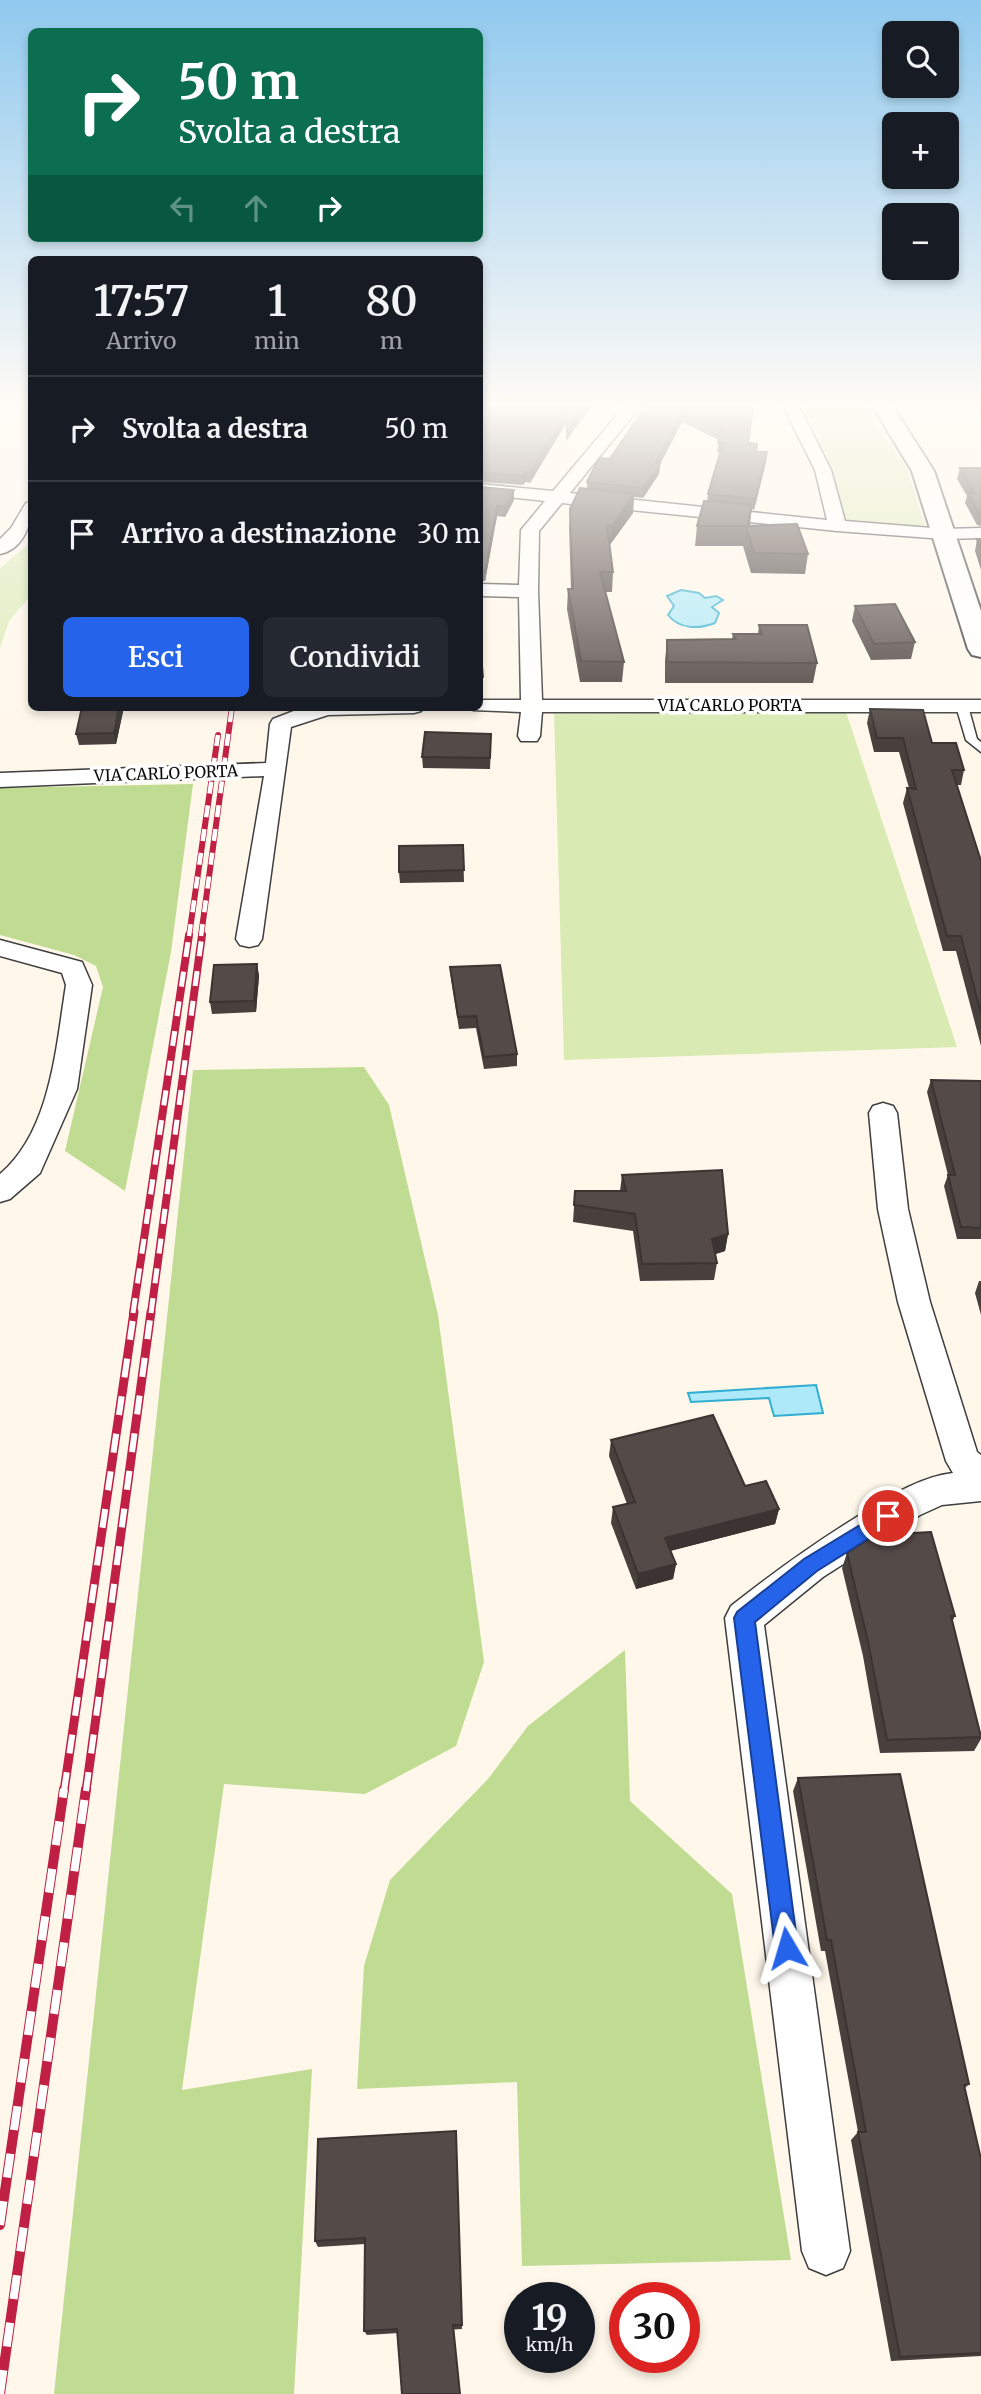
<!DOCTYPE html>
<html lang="it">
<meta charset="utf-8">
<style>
body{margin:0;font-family:Merriweather,serif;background:#242831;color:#f1f3f6;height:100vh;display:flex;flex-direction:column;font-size:26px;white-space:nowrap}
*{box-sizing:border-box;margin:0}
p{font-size:23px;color:#9ea1a6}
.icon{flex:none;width:38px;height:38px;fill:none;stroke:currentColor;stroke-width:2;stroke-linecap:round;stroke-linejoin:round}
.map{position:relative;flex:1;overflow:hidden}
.drawer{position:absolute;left:28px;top:256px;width:455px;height:455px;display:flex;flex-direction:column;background:#171b24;border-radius:10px;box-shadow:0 4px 10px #0003}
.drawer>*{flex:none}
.hud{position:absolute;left:28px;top:28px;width:455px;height:214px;border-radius:10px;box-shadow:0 4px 10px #0003;background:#0b6e4f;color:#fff;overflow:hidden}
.controls{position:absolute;left:882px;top:21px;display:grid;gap:14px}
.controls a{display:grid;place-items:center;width:77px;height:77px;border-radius:10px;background:#171b24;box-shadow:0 4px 10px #0003;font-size:35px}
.speed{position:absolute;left:504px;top:2282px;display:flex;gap:14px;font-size:35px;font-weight:700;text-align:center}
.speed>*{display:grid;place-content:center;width:91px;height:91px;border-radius:50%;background:#171b24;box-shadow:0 4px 10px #0003;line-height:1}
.speed small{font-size:18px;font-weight:400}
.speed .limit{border:10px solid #d22;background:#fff;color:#111}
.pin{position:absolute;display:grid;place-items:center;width:60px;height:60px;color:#fff;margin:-30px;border:4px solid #fff;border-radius:50%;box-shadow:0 2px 7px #0007}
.me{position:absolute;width:77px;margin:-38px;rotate:353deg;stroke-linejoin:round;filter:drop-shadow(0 0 5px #0008)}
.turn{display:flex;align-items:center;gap:24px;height:147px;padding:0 35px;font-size:32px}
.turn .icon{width:91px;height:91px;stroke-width:2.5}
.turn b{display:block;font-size:49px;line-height:60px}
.lanes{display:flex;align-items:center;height:66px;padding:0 35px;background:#0003;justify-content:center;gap:35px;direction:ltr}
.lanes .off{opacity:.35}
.eta{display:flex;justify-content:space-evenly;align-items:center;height:119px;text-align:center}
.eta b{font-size:42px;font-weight:600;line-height:49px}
.primary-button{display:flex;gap:14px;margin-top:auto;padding:14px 35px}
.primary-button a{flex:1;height:80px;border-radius:10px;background:#2563eb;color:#fff;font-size:28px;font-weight:600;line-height:80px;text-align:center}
.primary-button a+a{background:#242831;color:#f1f3f6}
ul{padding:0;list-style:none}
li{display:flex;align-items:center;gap:21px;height:105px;padding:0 35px;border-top:2px solid #363941}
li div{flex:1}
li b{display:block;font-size:26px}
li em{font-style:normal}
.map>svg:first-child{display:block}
.green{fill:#d9eab3}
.forest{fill:#c0db92}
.water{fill:#ade9f8;stroke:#31aed1;stroke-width:2}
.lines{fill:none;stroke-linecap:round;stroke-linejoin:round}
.service-casing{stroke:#3e3e3e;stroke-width:3}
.minor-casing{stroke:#3e3e3e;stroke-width:3}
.tertiary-casing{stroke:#3e3e3e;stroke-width:4}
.service{fill:#fff;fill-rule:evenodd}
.minor{fill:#fff;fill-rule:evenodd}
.tertiary{fill:#fff;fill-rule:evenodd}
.rail-far3-casing{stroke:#bf2044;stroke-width:6}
.rail-far2-casing{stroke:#bf2044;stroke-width:8}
.rail-far1-casing{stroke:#bf2044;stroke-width:9}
.rail-casing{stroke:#bf2044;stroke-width:10}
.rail-far3{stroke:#fff;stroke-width:4.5;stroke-dasharray:12;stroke-linecap:butt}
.rail-far2{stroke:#fff;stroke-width:5;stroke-dasharray:15;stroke-linecap:butt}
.rail-far1{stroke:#fff;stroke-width:6;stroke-dasharray:19;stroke-linecap:butt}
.rail{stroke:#fff;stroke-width:8;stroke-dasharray:24;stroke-linecap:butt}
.wall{fill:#48403d}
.shaded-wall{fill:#3b3432}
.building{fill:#544a47;stroke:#3b3432;stroke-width:2}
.route{fill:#2563eb;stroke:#184099;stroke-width:2}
.labels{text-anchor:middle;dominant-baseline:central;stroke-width:7;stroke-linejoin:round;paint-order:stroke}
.far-street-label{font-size:16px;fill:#0b0b0b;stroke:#fff}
</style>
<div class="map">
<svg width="981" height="2394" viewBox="0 0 981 2394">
<rect width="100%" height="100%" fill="#fff7ea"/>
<path class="green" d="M 801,402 L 862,402 L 907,469 L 925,526 L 844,522 L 833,468 Z
M 31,542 L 31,595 L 9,621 L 0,648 L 0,568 Z
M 846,712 L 957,1047 L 564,1060 L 554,714 Z"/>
<path class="forest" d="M 193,784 L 171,952 L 125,1191 L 65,1151 L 103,987 L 96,966 L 74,955 L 0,935 L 0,788 Z
M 364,1067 L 389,1105 L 438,1315 L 484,1662 L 456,1746 L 365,1794 L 224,1784 L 182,2090 L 312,2069 L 294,2394 L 54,2394 L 193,1070 Z
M 625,1650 L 630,1801 L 732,1894 L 791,2260 L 522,2266 L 517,2082 L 357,2089 L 364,1966 L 390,1880 L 488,1779 L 528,1726 Z"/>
<path class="water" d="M 681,590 L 699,593 L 705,598 L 716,596 L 723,600 L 712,607 L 719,613 L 715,623 C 699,629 680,630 668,615 L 674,606 L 667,596 Z
M 816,1385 L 823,1413 L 774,1416 L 769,1398 L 691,1402 L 688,1393 Z"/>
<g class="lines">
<g class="service-casing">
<path id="service" d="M 962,703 L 968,706 L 977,739 L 981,742 L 981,752 L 966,740 L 956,706 Z"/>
</g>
<g class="minor-casing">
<path id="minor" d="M 628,402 L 644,402 L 570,493 L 827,520 L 815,470 L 781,402 L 797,402 L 831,470 L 845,521 L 944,529 L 981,528 L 981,538 L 944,539 L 837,531 L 562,503 L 539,531 L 538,591 L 542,700 L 981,700 L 981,712 L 542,712 L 540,736 L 537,741 L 521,741 L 518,736 L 521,712 L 473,710 L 470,707 L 480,707 L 480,700 L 521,700 L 519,597 L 480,596 L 480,584 L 519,585 L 521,530 L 545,501 L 480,494 L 480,484 L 553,491 Z
M 32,502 C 32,523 24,549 0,554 L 0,539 L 11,528 L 26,503 Z
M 304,707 L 425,707 L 421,711 L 414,713 L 328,715 L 291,727 L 262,939 L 258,945 L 249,947 L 240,945 L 236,939 L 264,776 L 0,787 L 0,773 L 266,763 L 270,724 L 273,719 Z
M 0,940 L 82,962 L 92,985 L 77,1089 L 40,1173 L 10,1199 L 0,1202 L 0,1174 C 51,1131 56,1047 66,985 L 62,973 L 0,956 Z
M 883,1103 L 893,1106 L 897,1113 L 908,1209 L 930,1302 L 977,1452 L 981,1455 L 981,1501 L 942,1505 L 920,1515 L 823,1577 L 764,1625 L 850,2251 L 843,2268 L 826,2275 L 809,2268 L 802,2251 L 725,1618 L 731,1606 C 774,1572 813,1544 860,1515 C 889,1497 919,1477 953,1473 L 946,1461 L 898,1302 L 878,1209 L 869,1113 L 873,1106 Z"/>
</g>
<g class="tertiary-casing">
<path id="tertiary" d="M 870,402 L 890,402 L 934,471 L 981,611 L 981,657 L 972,655 L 968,649 L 912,471 Z"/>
</g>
<use href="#service" class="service"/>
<use href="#minor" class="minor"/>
<use href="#tertiary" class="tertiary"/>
<g class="rail-far3-casing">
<path id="rail-far3" d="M 189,936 L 218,735
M 201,936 L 232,707"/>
</g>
<g class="rail-far2-casing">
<path id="rail-far2" d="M 133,1313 L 189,935
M 151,1313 L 202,935"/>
</g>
<g class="rail-far1-casing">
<path id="rail-far1" d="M 64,1791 L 134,1312
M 86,1791 L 151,1312"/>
</g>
<g class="rail-casing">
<path id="rail" d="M 0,2225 L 64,1789
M 0,2394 L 86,1789"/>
</g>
<use href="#rail-far3" class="rail-far3"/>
<use href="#rail-far2" class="rail-far2"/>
<use href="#rail-far1" class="rail-far1"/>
<use href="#rail" class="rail"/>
</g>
<path class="wall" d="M 480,402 L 594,402 L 566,441 L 566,423 L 530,483 L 525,482 L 523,485 L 480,482 Z
M 648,402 L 754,402 L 748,443 L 756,452 L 767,452 L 766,462 L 754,510 L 752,509 L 749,526 L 808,554 L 805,574 L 751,573 L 743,546 L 695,546 L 697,526 L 707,501 L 708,494 L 720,453 L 717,452 L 719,440 L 682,422 L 660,464 L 659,474 L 643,498 L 634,497 L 633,513 L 609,545 L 613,572 L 612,592 L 605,592 L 624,662 L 622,682 L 580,682 L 567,609 L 568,589 L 571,589 L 569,528 L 570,509 L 587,489 L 587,482 L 610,459 Z
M 972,402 L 981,402 L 981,418 L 977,408 Z
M 960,468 L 981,468 L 981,526 L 977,525 L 965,503 L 967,496 L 957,479 Z
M 480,485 L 480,487 L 514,490 L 514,500 L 505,517 L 497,516 L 485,581 L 480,581 Z
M 977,539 L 981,540 L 981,570 L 975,551 Z
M 855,606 L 915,642 L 911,659 L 871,660 L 852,621 Z
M 759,625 L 817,663 L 813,683 L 665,683 L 665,661 L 667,640 L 732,639 L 733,634 L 758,634 Z
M 480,644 L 483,677 L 483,689 L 480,689 Z
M 124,707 L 116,744 L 79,745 L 76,734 Z
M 870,709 L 932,743 L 964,770 L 961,785 L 957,785 L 981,861 L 981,1046 L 956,951 L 943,951 L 903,803 L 907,788 L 909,788 L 899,752 L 874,752 L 867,723 Z
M 491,745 L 490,769 L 423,768 L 422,757 Z
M 463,845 L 464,882 L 400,883 L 399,872 Z
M 257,964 L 259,976 L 256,1012 L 212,1014 L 210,1002 Z
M 450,967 L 517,1054 L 517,1066 L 484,1069 L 476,1028 L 459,1029 L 451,978 Z
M 931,1080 L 981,1081 L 981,1239 L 957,1239 L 944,1186 L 948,1175 L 927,1092 Z
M 622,1175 L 728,1234 L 725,1251 L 715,1254 L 717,1263 L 714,1280 L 640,1281 L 633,1231 L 573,1222 L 575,1191 L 620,1191 Z
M 979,1281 L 981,1281 L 981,1315 L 975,1293 Z
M 611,1440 L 745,1486 L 779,1509 L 775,1524 L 670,1551 L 676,1564 L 673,1579 L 636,1589 L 611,1523 L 613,1507 L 627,1504 L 609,1456 Z
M 847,1553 L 955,1616 L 952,1622 L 981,1734 L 981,1739 L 974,1751 L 880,1753 L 863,1656 L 842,1568 Z
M 798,1778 L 969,2084 L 965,2088 L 981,2158 L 981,2356 L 891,2361 L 851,2140 L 858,2132 L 825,1951 L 821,1951 L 793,1791 Z
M 456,2131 L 462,2329 L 367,2335 L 364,2331 L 365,2244 L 318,2247 L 315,2241 Z"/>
<path class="shaded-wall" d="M 587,402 L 594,402 L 566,441 L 567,432 Z
M 683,412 L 682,422 L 659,466 L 660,464 L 659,474 L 643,498 L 643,488 L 655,463 Z
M 566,414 L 566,423 L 530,483 L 530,473 Z
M 767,452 L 766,462 L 754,510 L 755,499 Z
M 525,472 L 525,482 L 523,485 L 523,476 Z
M 514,490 L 514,500 L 505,517 L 505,507 Z
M 634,494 L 633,513 L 610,545 L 612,526 Z
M 752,505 L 750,525 L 748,533 L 746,529 Z
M 497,506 L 497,516 L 485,581 L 485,571 Z
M 119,707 L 124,707 L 116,744 L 114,733 Z
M 257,964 L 259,976 L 256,1012 L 254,1001 Z
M 728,1234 L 725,1251 L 710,1256 L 712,1239 Z
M 779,1509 L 775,1524 L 662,1553 L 665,1538 Z
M 676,1564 L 673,1579 L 636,1589 L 638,1574 Z"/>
<path class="building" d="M 480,402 L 587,402 L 567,432 L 566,414 L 530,473 L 525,472 L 523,476 L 480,472 Z
M 648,402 L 754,402 L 748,443 L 757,444 L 756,452 L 767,452 L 755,499 L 708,494 L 723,443 L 718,442 L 722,431 L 683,412 L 655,463 L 660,464 L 643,488 L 587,482 L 599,458 L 610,459 Z
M 960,468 L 981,468 L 981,515 L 979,514 L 968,493 L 974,493 Z
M 480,485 L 480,487 L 514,490 L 505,507 L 497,506 L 485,571 L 480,571 Z
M 580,488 L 634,494 L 612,526 L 607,526 L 613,572 L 600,572 L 624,662 L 581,661 L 568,589 L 573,589 L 570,509 Z
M 704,501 L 752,505 L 747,526 L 697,526 Z
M 797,524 L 808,554 L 754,553 L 746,526 Z
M 977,539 L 981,540 L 981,550 Z
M 895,604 L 915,642 L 874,644 L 855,606 Z
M 759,625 L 807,625 L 817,663 L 667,662 L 667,640 L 736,639 L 733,634 L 762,634 Z
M 480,644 L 483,677 L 480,678 Z
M 82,707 L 119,707 L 114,733 L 76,734 Z
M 870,709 L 923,710 L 932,743 L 956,743 L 964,770 L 952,770 L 981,861 L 981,1014 L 961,936 L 947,936 L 907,788 L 916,789 L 903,738 L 877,738 Z
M 425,732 L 491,734 L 490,758 L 422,757 Z
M 463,845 L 464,870 L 399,872 L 399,846 Z
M 257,964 L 254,1001 L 210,1002 L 214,965 Z
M 500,965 L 517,1054 L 484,1057 L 476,1016 L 458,1017 L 450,967 Z
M 931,1080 L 981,1081 L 981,1228 L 961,1227 L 948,1175 L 955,1175 Z
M 722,1170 L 728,1234 L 712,1239 L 717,1263 L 642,1264 L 635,1214 L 574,1205 L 575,1191 L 626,1191 L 622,1175 Z
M 713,1415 L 745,1486 L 766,1481 L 779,1509 L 665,1538 L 676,1564 L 638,1574 L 613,1507 L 635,1502 L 611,1440 Z
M 931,1532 L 955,1616 L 951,1616 L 981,1737 L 887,1740 L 868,1642 L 847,1553 L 875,1535 Z
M 900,1774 L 969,2084 L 964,2085 L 981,2159 L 981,2353 L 900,2357 L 858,2132 L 866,2132 L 831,1940 L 827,1940 L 798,1778 Z
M 456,2131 L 462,2325 L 453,2325 L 460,2394 L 402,2394 L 397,2329 L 364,2331 L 365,2238 L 315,2241 L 318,2139 Z"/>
<linearGradient id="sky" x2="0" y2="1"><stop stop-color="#90c9ee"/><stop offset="0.55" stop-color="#fffbf6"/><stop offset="1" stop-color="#fffbf6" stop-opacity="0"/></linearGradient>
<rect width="981" height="737" fill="url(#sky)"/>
<path class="route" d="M 888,1508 L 895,1510 L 898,1516 L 895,1522 L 817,1571 L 755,1622 L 798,1948 L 795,1957 L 787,1960 L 779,1957 L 775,1948 L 734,1618 L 737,1612 L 804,1559 Z"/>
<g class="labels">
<g class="far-street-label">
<text x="730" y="705">VIA CARLO PORTA</text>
<text transform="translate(166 773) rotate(-2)">VIA CARLO PORTA</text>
</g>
</g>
</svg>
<div class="controls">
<a><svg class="icon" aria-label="search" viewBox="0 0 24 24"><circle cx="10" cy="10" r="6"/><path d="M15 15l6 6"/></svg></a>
<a>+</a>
<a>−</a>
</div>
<div class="speed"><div>19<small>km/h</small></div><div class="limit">30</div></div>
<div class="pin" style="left:888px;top:1516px;background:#d93025"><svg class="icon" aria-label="arrive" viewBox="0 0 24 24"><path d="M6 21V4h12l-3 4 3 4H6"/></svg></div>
<svg class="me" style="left:787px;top:1948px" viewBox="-20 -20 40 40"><path d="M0-17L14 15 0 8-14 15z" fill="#2563eb" stroke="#fff" stroke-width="4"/></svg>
<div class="hud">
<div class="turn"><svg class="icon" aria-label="right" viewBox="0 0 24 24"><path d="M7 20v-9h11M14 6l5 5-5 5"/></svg><div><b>50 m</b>Svolta a destra</div></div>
<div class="lanes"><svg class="icon off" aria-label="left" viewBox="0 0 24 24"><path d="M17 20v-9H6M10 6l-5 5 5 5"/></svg><svg class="icon off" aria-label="ahead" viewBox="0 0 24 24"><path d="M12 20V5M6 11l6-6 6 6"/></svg><svg class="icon" aria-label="right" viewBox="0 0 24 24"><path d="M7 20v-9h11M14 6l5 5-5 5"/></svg></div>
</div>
<section class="drawer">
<div class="eta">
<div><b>17:57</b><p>Arrivo</p></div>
<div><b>1</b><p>min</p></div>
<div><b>80</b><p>m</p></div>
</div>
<ul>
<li><svg class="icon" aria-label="right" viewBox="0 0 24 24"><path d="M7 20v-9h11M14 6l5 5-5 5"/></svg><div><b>Svolta a destra</b></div><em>50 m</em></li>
<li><svg class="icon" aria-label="arrive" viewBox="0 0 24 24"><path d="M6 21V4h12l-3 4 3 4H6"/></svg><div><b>Arrivo a destinazione</b></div><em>30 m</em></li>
</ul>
<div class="primary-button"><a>Esci</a><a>Condividi</a></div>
</section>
</div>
